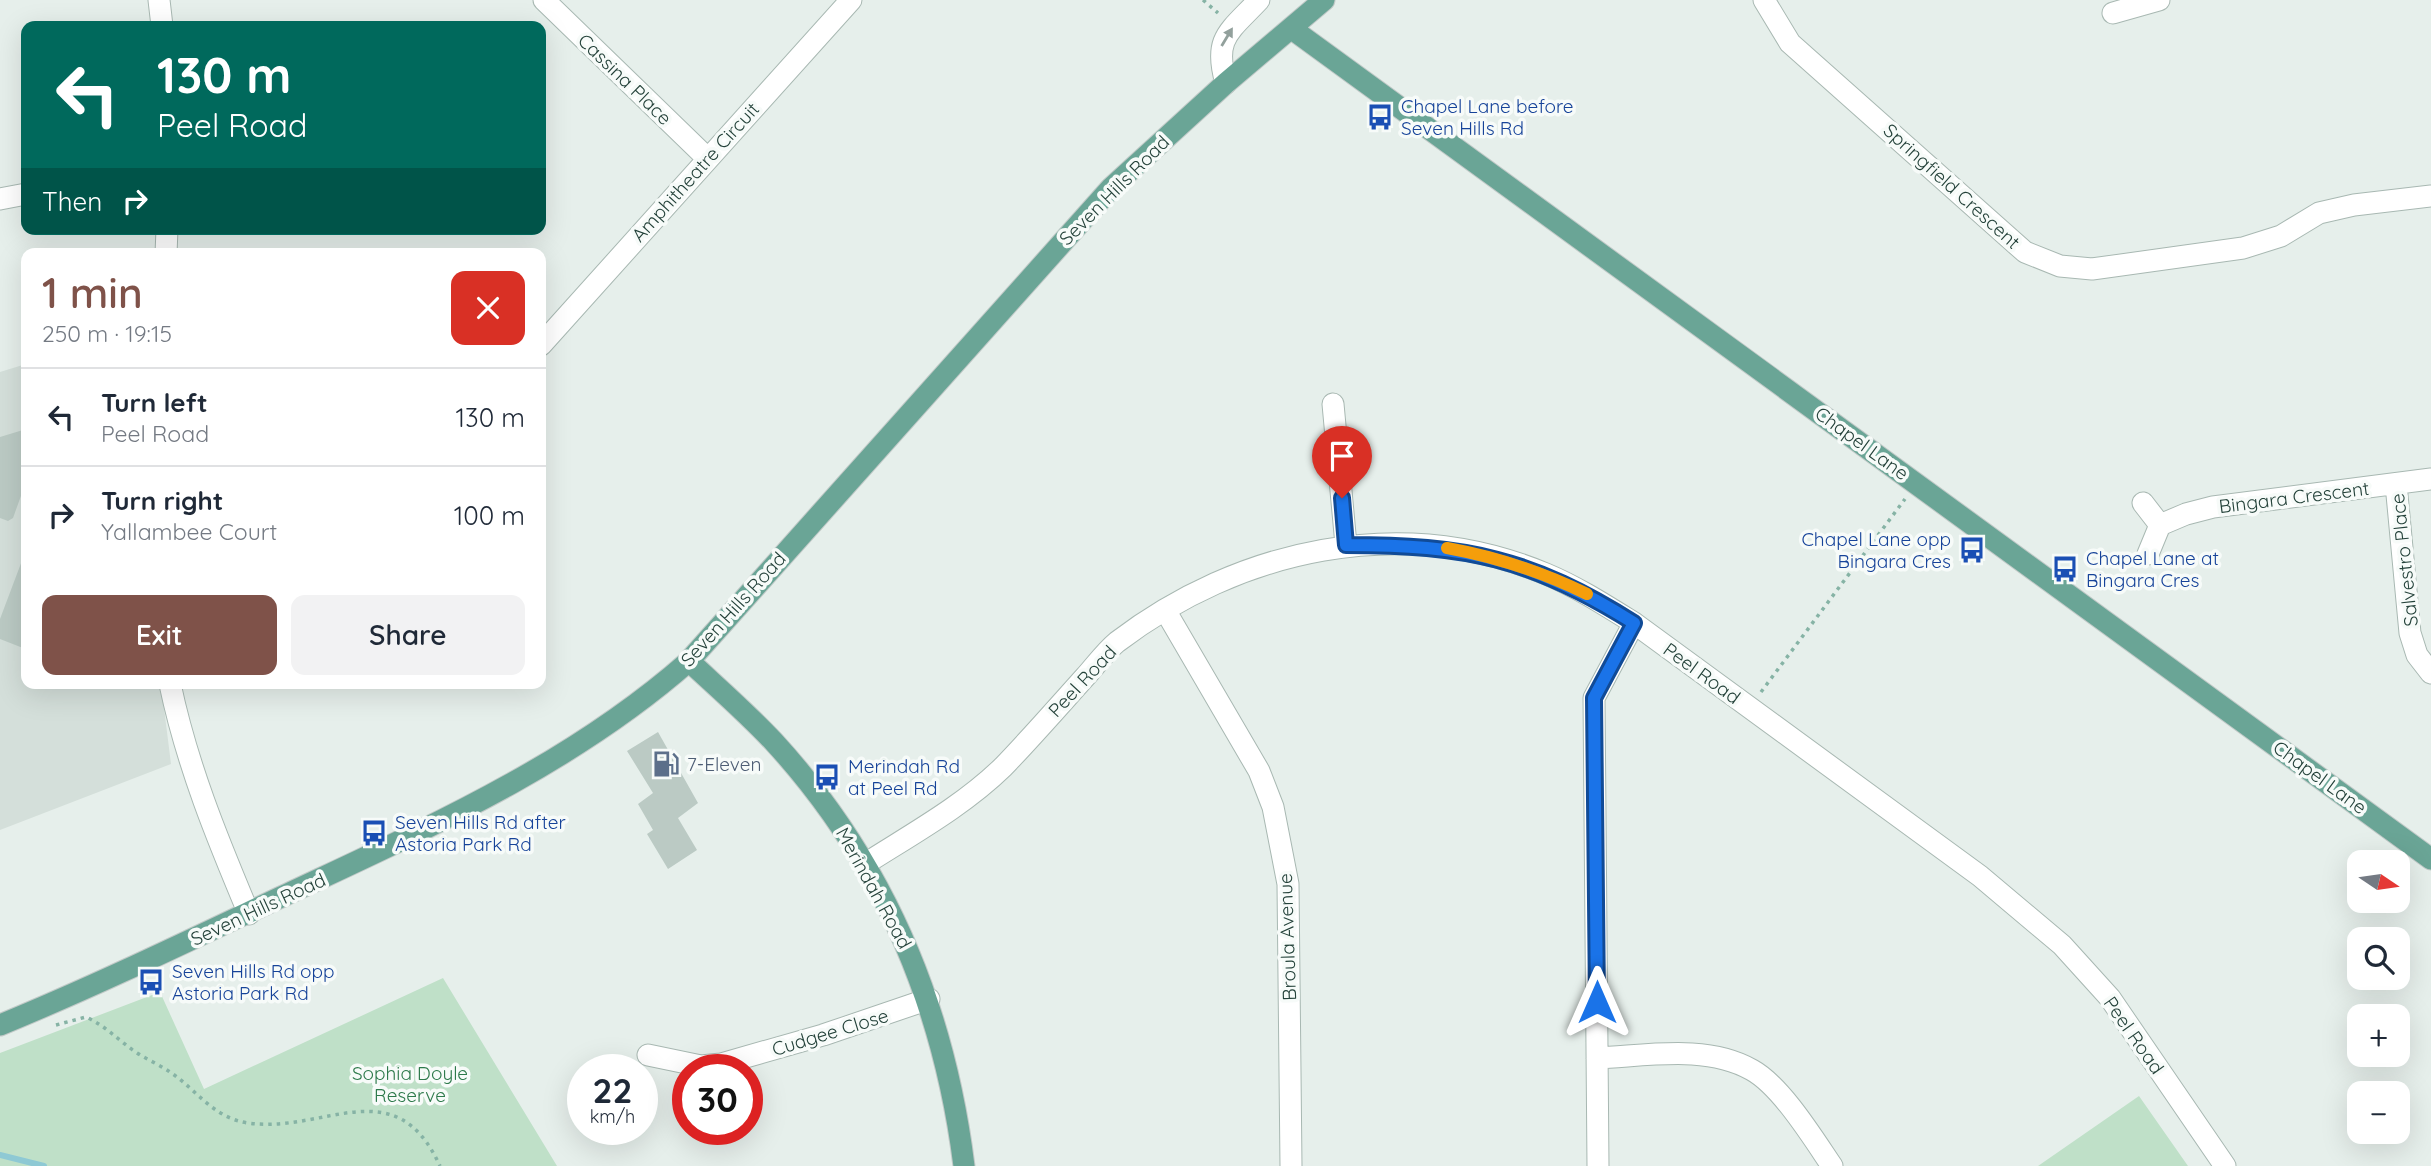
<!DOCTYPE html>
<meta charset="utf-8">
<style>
body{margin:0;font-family:Quicksand,sans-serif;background:#f2f2f3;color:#1f2937;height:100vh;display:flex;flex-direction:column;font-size:26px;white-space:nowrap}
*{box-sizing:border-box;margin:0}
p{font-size:23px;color:#747a83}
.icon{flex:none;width:38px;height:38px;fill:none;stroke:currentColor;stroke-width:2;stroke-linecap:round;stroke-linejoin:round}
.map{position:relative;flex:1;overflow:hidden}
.details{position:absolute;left:21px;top:248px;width:525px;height:441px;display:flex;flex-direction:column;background:#fff;border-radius:14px;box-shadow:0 7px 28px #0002}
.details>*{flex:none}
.top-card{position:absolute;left:21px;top:21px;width:525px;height:214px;border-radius:14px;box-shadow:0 7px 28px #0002;background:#00695c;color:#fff;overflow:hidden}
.needle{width:46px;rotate:103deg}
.controls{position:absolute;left:2347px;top:850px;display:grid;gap:14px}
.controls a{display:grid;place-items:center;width:63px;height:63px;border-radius:14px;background:#fff;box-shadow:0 7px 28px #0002;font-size:35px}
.speed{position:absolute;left:567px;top:1054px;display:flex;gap:14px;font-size:35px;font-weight:700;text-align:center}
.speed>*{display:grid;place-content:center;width:91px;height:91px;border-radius:50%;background:#fff;box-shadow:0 7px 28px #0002;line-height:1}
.speed small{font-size:18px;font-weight:400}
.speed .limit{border:10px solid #d22;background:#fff;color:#111}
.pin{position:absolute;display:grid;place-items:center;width:60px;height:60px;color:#fff;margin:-72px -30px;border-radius:50% 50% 50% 0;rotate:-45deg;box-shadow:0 0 7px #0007}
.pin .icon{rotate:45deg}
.me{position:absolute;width:77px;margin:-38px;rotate:0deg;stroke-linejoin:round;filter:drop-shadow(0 0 5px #0008)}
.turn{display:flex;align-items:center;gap:24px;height:147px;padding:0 21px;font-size:32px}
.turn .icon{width:91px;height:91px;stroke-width:2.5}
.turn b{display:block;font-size:49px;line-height:60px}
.then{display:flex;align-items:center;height:66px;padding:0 21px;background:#0003;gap:14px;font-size:26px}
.round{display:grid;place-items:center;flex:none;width:74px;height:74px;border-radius:14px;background:#f2f2f3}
.summary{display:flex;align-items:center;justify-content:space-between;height:119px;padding:0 21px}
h1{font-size:42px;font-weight:600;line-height:52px;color:#7f5249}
.button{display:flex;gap:14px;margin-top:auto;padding:14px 21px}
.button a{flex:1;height:80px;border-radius:14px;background:#7f5249;color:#fff;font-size:28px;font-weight:600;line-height:80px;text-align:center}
.button a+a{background:#f2f2f3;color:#1f2937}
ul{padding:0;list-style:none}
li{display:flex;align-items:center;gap:21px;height:98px;padding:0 21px;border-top:2px solid #e0e1e3}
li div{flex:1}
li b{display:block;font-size:26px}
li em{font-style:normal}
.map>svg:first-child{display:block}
.built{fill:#d4dfda}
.green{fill:#bfe0c8}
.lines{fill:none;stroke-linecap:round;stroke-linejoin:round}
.stream{stroke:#8ec9d4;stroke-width:6}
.building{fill:#bbcac4}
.minor-casing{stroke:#a8b8b2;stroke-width:23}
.major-casing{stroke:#c2cac8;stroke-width:23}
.path{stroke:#86b3a5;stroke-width:3.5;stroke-dasharray:3.5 5;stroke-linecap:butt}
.minor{stroke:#fff;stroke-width:21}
.major{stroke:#6aa596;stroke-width:21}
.oneway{fill:#92a09c}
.route-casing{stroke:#114b97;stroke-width:18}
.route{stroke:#1a73e8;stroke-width:12}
.slow{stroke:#f59e0b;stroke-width:12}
.labels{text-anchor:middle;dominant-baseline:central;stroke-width:7;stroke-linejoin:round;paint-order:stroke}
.street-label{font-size:19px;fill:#24423a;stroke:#f7fbf9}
.transit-label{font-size:19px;fill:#164399;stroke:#f7fbf9;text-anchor:start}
.service-label{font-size:19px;fill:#4e5e75;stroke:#f7fbf9;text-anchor:start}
.park-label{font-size:19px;fill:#2d7a4b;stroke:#f7fbf9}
</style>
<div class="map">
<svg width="2431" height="1166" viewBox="0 0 2431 1166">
<rect width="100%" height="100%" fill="#e6efeb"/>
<path class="built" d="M 26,364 L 26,684 L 161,684 L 171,764 L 0,830 L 0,372 Z"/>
<path class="green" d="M 443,978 L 557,1166 L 0,1166 L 0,1053 L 160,992 L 204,1089 Z
M 2139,1096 L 2188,1166 L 2038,1166 Z"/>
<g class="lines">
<path class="stream" d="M 0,1155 L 44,1166"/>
</g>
<path class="building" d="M 23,430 L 26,437 L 26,480 L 24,481 L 26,482 L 13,518 L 8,521 L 0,518 L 0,437 Z
M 26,550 L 26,639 L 23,648 L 0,639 L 0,619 Z
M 658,732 L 698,803 L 678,818 L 697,850 L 668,869 L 647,834 L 653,830 L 638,804 L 653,793 L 627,751 Z"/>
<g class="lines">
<g class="minor-casing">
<path id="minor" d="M 159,0 L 162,26
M 544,0 L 707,158
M 1764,0 L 1790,43 L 2025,252 L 2060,266 L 2092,269 L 2243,248 L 2281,236 L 2319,213 L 2354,205 L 2431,196
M 2113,13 L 2159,0
M 1226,83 C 1213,38 1229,32 1259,0
M 0,199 L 26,194
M 166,254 L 167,229
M 541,345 L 851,0
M 1333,404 L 1346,545
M 2396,484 L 2410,633 L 2417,655 L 2431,673
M 2143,503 L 2160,525
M 2148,554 L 2160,525 L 2186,514 L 2213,507 L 2431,479
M 1165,610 L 1259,771 L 1273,807 L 1288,884 L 1291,1166
M 170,684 C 187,765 217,838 249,914
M 865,864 C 912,834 963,806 1003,767 C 1031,738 1058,707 1085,677 C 1095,666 1105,652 1117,642 C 1239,549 1401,513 1546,574 C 1577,587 1605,605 1634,623 L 1980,876 L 2062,945 L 2110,998 L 2225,1166
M 648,1055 L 701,1066 L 721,1064 L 823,1035 L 929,999
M 1597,1058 C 1646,1056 1707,1044 1752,1070 C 1781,1086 1813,1138 1832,1166
M 1598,1166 L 1594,698 L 1634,623"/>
</g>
<g class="major-casing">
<path id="major" d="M 1292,29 L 2431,859
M 689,661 C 718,688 747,713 774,742 C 884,862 944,1006 964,1166
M 0,1025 C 95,986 188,941 281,897 C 423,830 570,766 689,661 L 1111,188 L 1226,83 L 1324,0"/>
</g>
<path class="path" d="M 1203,0 L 1218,13
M 1761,692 L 1905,499
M 56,1025 L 86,1017 C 106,1026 119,1041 137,1053 C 148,1060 160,1065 170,1072 C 197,1090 213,1118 248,1123 C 325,1134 395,1068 440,1166"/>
<use href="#minor" class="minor"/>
<use href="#major" class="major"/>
</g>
<defs><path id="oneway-solid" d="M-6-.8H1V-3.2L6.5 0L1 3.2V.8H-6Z" transform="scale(1.75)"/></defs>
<use class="oneway" href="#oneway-solid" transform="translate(1227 37) rotate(-59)"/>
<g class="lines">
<g class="route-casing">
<path id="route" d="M 1342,498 L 1346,545 C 1466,545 1531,558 1634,623 L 1594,698 L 1597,1002"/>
</g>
<use href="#route" class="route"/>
<path class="slow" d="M 1447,548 C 1497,557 1542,572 1587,594"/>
</g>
<defs>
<g id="bus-bare" transform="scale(2.1)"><path d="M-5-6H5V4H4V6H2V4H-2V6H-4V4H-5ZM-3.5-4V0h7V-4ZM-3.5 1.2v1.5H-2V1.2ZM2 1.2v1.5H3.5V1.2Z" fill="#1a4fb4" stroke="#f7fbf9" stroke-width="2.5" paint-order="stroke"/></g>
<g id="fuel-bare" transform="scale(2.1)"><path d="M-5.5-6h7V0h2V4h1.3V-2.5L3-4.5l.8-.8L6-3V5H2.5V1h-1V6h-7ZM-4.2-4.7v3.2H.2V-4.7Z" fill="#5c6f8a" stroke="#f7fbf9" stroke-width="2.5" paint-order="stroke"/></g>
</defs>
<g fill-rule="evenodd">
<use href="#bus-bare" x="1380" y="117"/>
<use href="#bus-bare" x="1972" y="550"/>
<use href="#bus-bare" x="2065" y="569"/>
<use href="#fuel-bare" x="666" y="764"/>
<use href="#bus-bare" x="827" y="777"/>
<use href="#bus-bare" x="374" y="833"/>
<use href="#bus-bare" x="151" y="982"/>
</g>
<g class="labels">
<g class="street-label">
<text transform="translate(625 79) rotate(44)">Cassina Place</text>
<text transform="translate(695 172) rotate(-48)">Amphitheatre Circuit</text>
<text transform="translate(1952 186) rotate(42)">Springfield Crescent</text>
<text transform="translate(1114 190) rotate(-45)">Seven Hills Road</text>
<text transform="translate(1862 443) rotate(36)">Chapel Lane</text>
<text transform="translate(2294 497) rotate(-7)">Bingara Crescent</text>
<text transform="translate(2404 560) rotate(-96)">Salvestro Place</text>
<text transform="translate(733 609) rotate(-48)">Seven Hills Road</text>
<text transform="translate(1702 673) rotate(36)">Peel Road</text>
<text transform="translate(1082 681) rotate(-47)">Peel Road</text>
<text transform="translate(2320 777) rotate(36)">Chapel Lane</text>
<text transform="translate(874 888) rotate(61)">Merindah Road</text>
<text transform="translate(258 909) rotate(-25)">Seven Hills Road</text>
<text transform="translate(1287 937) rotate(-92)">Broula Avenue</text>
<text transform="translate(830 1032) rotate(-17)">Cudgee Close</text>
<text transform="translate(2134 1035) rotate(55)">Peel Road</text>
</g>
<g class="transit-label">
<text x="1401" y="106">Chapel Lane before<tspan x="1401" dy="22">Seven Hills Rd</tspan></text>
<text x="1951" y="539" text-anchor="end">Chapel Lane opp<tspan x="1951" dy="22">Bingara Cres</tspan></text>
<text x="2086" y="558">Chapel Lane at<tspan x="2086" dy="22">Bingara Cres</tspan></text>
<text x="848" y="766">Merindah Rd<tspan x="848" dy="22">at Peel Rd</tspan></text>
<text x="395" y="822">Seven Hills Rd after<tspan x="395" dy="22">Astoria Park Rd</tspan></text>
<text x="172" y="971">Seven Hills Rd opp<tspan x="172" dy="22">Astoria Park Rd</tspan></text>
</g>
<g class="service-label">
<text x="687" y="764">7-Eleven</text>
</g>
<g class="park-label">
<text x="410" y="1073">Sophia Doyle<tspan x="410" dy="22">Reserve</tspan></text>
</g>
</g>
</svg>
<div class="controls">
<a><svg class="needle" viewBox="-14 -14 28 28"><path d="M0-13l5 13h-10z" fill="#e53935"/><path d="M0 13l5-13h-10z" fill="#747a83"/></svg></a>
<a><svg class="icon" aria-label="search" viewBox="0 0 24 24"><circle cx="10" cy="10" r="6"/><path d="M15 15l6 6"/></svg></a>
<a>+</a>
<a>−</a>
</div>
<div class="speed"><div>22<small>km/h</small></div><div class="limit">30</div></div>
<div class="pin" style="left:1342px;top:498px;background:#d93025"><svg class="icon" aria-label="arrive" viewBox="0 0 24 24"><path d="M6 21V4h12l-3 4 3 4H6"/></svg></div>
<svg class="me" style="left:1597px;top:1002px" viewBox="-20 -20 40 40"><path d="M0-17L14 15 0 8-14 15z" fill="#1a73e8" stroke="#fff" stroke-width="4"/></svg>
<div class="top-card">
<div class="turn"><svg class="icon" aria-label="left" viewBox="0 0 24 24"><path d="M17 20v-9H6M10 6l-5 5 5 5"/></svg><div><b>130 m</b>Peel Road</div></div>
<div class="then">Then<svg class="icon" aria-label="right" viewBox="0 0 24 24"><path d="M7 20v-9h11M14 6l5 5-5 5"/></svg></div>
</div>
<section class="details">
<div class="summary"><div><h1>1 min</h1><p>250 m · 19:15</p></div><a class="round" style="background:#d93025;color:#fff"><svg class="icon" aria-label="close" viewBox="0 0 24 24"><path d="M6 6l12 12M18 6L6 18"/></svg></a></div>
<ul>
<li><svg class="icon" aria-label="left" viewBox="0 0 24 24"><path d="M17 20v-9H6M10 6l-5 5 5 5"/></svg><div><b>Turn left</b><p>Peel Road</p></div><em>130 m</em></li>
<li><svg class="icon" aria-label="right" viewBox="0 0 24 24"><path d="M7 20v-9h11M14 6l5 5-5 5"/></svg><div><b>Turn right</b><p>Yallambee Court</p></div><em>100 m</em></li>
</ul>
<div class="button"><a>Exit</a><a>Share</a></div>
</section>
</div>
